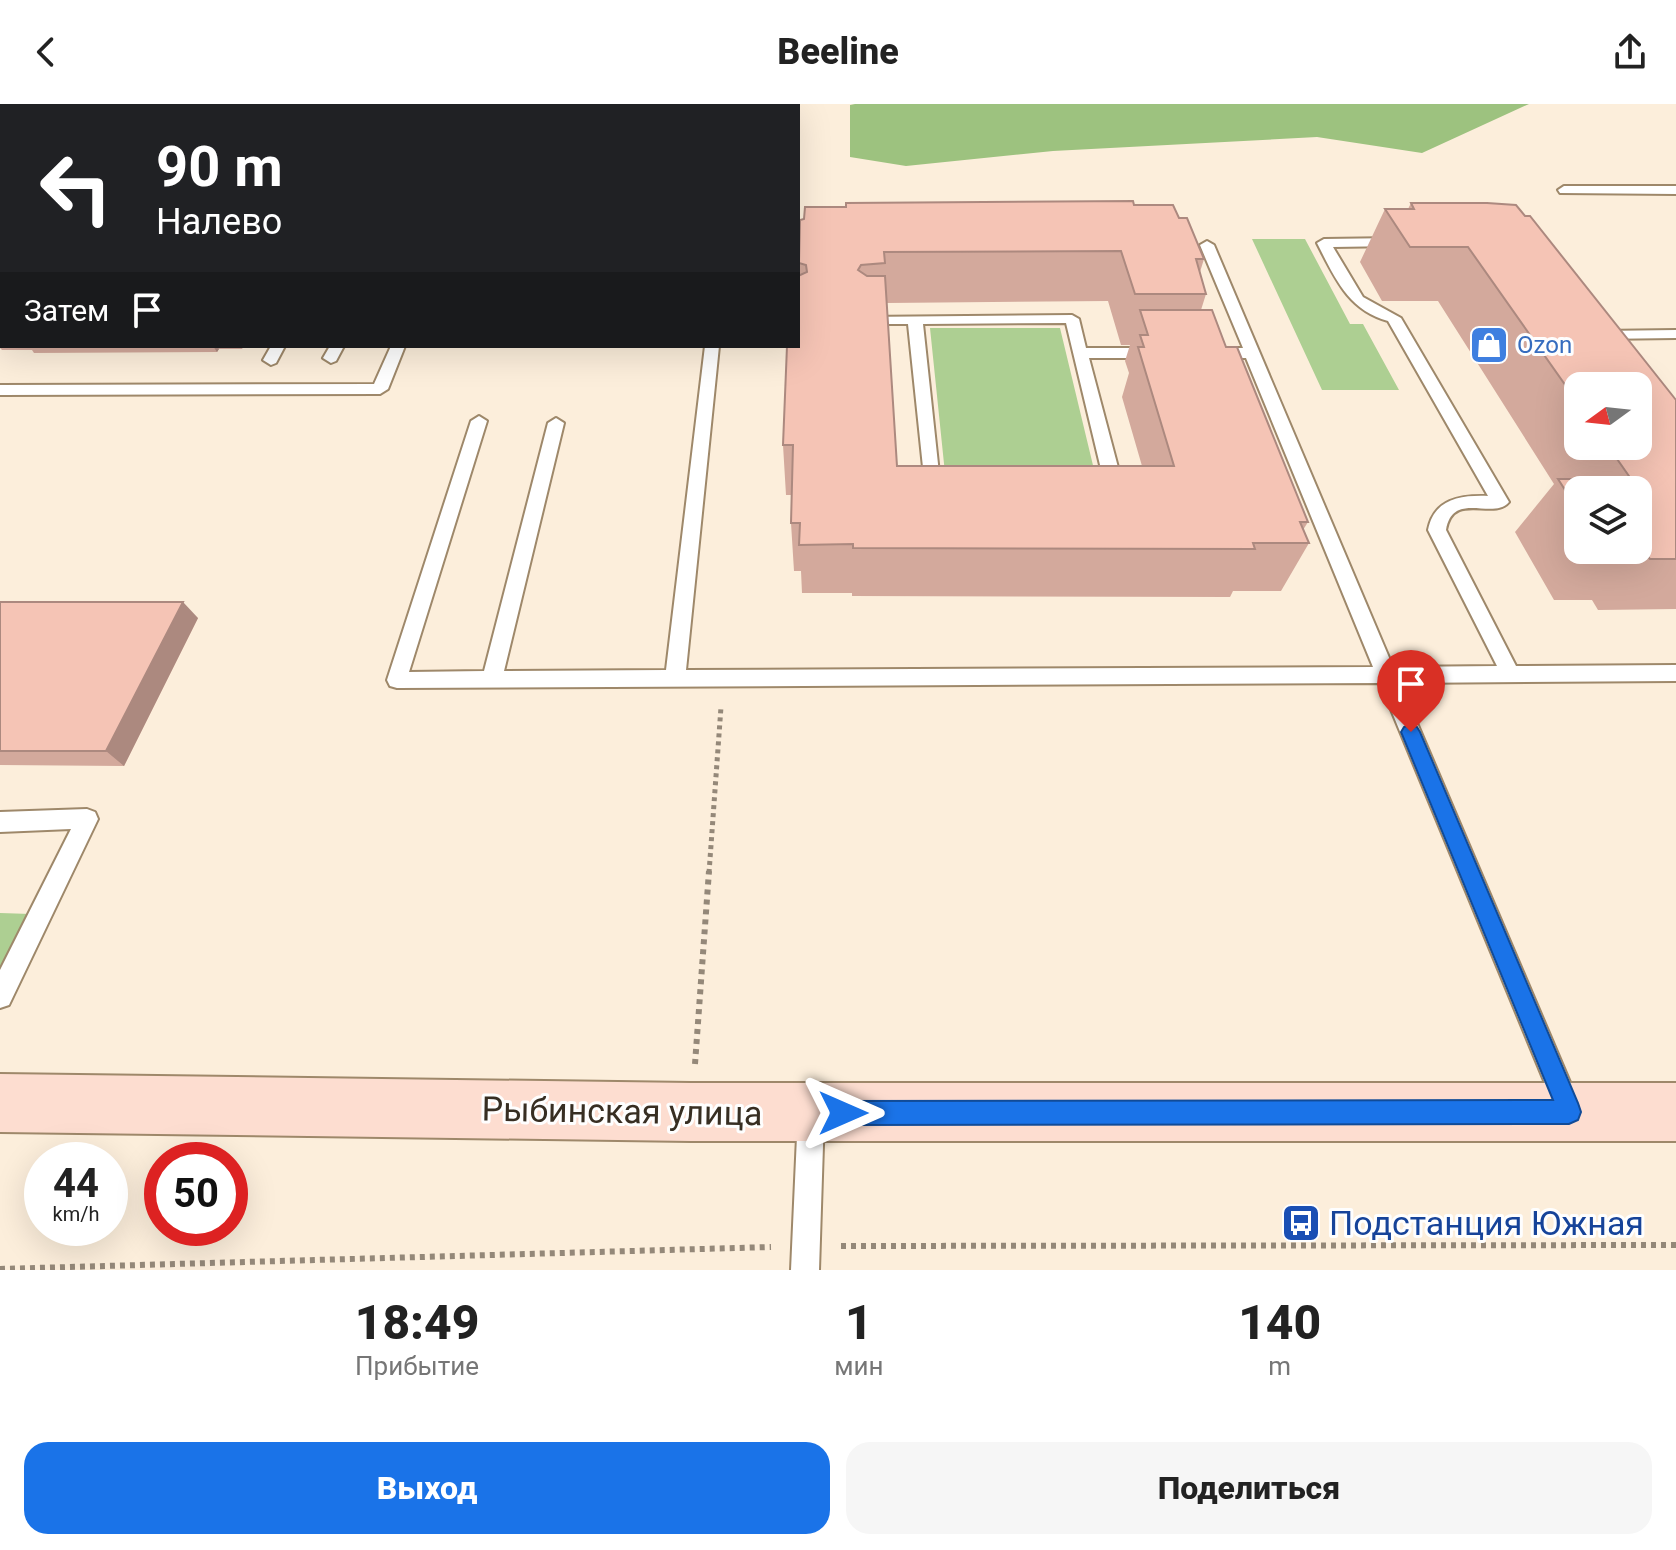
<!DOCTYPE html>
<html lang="ru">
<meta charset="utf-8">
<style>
body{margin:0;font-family:Roboto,sans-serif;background:#f6f6f6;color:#222;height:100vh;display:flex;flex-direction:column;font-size:30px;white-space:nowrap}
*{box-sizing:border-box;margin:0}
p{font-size:26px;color:#767676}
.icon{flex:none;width:44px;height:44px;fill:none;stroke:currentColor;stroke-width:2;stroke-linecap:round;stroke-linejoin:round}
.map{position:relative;height:1166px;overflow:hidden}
.sheet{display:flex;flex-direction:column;background:#fff;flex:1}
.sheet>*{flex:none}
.top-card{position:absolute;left:0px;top:0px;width:800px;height:244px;box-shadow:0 8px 32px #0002;background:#202124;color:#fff;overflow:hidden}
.needle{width:52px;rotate:255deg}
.tools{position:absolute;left:1564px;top:268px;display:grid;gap:16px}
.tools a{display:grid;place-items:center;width:88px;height:88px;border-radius:16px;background:#fff;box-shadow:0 8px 32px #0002;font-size:40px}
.speed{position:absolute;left:24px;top:1038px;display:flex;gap:16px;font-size:40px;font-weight:700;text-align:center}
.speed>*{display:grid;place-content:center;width:104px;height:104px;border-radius:50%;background:#fff;box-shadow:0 8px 32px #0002;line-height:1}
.speed small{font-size:20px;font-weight:400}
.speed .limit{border:12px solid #d22;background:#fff;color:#111}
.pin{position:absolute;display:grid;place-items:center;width:68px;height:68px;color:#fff;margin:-82px -34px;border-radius:50% 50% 50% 0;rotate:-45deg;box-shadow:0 0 8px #0007}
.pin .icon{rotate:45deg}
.me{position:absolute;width:88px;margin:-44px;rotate:90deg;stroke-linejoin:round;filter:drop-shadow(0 0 6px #0008)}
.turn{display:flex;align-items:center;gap:28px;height:168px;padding:0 24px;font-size:36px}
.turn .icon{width:104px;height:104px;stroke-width:2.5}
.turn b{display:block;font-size:56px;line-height:68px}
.then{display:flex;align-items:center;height:76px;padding:0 24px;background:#0003;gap:16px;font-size:30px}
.eta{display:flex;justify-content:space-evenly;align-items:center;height:136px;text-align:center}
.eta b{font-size:48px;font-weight:800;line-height:56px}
.cta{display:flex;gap:16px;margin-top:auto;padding:16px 24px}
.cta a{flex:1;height:92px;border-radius:24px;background:#1a73e8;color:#fff;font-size:32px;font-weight:800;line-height:92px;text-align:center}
.cta a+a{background:#f6f6f6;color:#222}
header{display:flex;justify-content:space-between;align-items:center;height:104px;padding:0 24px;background:#fff;font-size:36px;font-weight:800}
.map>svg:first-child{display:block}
.green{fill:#adcf92}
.forest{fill:#9dc27f}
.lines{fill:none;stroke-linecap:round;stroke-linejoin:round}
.service-casing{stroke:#9e886a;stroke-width:4}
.secondary-casing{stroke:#9e886a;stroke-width:4}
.primary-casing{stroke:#b46c4c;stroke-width:4}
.path-far1{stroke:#948879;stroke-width:5;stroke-dasharray:4 4;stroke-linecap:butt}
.path{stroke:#948879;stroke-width:6;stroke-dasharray:5 5;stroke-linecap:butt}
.service{fill:#fff;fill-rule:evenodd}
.secondary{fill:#fdddd0;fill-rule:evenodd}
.primary{fill:#fabba1;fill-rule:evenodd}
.wall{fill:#d3a99c;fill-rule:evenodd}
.shaded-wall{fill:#ac897f}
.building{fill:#f5c4b5;stroke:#ac897f;stroke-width:2}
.route{fill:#1a73e8;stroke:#114b97;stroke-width:2}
.labels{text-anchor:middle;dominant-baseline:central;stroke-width:6;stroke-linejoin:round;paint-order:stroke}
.far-shop-label{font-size:24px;fill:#366cbe;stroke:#fefefe;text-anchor:start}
.near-street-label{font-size:34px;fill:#372e22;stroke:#fefefe}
.near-transit-label{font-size:34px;fill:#164399;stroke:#fefefe;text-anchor:start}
</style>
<header><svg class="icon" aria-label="back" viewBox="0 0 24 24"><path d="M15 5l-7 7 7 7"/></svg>Beeline<svg class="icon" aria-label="share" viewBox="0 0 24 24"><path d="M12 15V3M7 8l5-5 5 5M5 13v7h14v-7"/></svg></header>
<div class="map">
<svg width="1676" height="1166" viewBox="0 0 1676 1166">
<rect width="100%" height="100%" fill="#fceedb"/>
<path class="green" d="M 1252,135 L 1305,135 L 1350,220 L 1363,220 L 1399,286 L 1322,286 Z
M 930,224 L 1060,224 L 1097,378 L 946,379 Z
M 0,809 L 31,810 L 0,865 Z"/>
<path class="forest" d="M 855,0 L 1529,0 L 1422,49 L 1317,33 L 1053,47 L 906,62 L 850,53 L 850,1 Z"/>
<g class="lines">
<g class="service-casing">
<path id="service" d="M 428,0 L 440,0 L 427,2 Z
M 1564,82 L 1676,82 L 1676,90 L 1560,89 L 1558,86 Z
M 2,87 L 2,96 L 0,97 L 0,88 Z
M 1324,135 L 1397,134 L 1404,138 L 1397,142 L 1333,143 L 1363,193 L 1401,214 L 1509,398 C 1493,417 1453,386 1446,426 L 1516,562 L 1676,561 L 1676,577 L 1400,579 L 1581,1004 L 1577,1013 L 1568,1017 L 1559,1013 L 1380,579 L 397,584 L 390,582 L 387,576 L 471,317 L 479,312 L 487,317 L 409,568 L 484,567 L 548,319 L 556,314 L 564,319 L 504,567 L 666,566 L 705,242 L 719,242 L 686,566 L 1373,563 L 1246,254 L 1215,254 L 1207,249 L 1215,244 L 1243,244 L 1200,141 L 1207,137 L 1214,141 L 1393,563 L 1497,562 L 1428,426 C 1434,395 1460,391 1488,392 L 1388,217 C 1348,206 1335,174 1317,139 Z
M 1072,211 L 1079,215 L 1086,244 L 1155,244 L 1163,249 L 1155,254 L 1089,254 L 1124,386 L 1121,390 L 1115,392 L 1106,386 L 1066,219 L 923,220 L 941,388 L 932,394 L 926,392 L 908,220 L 867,220 L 860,216 L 862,213 Z
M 1676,226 L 1676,234 L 1600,235 L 1593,231 L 1600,227 Z
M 271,242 L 285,242 L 276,259 L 271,261 L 263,256 Z
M 330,242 L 344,242 L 336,257 L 331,259 L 323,254 Z
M 391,242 L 405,242 L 388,285 L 380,290 L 0,291 L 0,281 L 374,280 Z
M 87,705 L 95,708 L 98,715 L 9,901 L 0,904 L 0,866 L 71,725 L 0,728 L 0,708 Z
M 811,997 L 820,1001 L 824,1010 L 819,1166 L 791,1166 L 798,1010 L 802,1001 Z"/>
</g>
<g class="secondary-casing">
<path id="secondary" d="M 0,970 L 691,979 L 1676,979 L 1676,1037 L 691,1037 L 0,1028 Z"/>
</g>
<g class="primary-casing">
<path id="primary" d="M 0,0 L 18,0 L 2,2 L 2,9 Z"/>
</g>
<path class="path-far1" d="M 709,769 L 721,603"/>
<path class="path" d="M 695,960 L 709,767
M 841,1142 L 1676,1141
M 0,1165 L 771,1143"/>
<use href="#service" class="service"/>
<use href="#secondary" class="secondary"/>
<use href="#primary" class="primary"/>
</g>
<path class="wall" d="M 131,0 L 273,0 L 274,2 L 130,2 Z
M 1411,99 L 1676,296 L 1676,505 L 1598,506 L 1592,496 L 1554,496 L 1515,428 L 1554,380 L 1438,197 L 1382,197 L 1360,158 L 1385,105 L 1408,105 ZM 1578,282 L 1638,342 L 1578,342 ZM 1578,386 L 1638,386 L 1638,446 L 1578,446 Z
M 1134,101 L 1179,114 L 1204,155 L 1200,168 L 1206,190 L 1201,206 L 1226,243 L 1308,418 L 1303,426 L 1309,439 L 1281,487 L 1233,487 L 1230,493 L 852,492 L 852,489 L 802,489 L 801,467 L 794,467 L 791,419 L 792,391 L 786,391 L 783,341 L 799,172 L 799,159 ZM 1108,197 L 1121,241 L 1130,241 L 1125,257 L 1129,269 L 1122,293 L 1142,362 L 897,362 L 887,199 Z
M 2,142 L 2,242 L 244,242 L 242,245 L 219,245 L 217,248 L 34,249 L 32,246 L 2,246 L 0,244 L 0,144 Z
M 0,498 L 198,514 L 124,662 L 0,661 Z"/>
<path class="shaded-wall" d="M 206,0 L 218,0 L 219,2 L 204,2 Z
M 231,0 L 273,0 L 274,2 L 232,2 Z
M 640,0 L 654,0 L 654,2 L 640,2 Z
M 213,242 L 217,242 L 219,245 L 217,248 Z
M 183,498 L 198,514 L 124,662 L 106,647 Z"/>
<path class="building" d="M 131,0 L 206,0 L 204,2 L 130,2 Z
M 575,0 L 640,0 L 640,2 L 574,2 Z
M 1133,97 L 1134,101 L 1173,101 L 1179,114 L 1187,114 L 1204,155 L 1196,155 L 1206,190 L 1135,190 L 1121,147 L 884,148 L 885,159 L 861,161 L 858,166 L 867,172 L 885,172 L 897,362 L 1174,362 L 1138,243 L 1144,243 L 1140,231 L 1148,231 L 1140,206 L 1212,206 L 1226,243 L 1237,243 L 1308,418 L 1300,418 L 1309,439 L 1253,439 L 1255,445 L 853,444 L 853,440 L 799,441 L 800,419 L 791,419 L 793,341 L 783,341 L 787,242 L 798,242 L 798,172 L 807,168 L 806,161 L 799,159 L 800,116 L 804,115 L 805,103 L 846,103 L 846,99 Z
M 1411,99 L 1487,99 L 1516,101 L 1525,112 L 1530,112 L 1676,296 L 1676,455 L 1650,455 L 1643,445 L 1638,445 L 1638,386 L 1578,386 L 1578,406 L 1558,375 L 1631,375 L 1608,342 L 1638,342 L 1638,282 L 1578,282 L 1578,299 L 1468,143 L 1410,143 L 1385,105 L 1414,105 Z
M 2,142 L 2,195 L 0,195 L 0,144 Z
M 0,498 L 183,498 L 106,647 L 0,647 Z"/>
<path class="route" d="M 1411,620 L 1417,623 L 1420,628 L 1578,999 L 1581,1008 L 1578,1016 L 1569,1020 L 843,1021 L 834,1017 L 831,1009 L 834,1000 L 843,997 L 1553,996 L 1401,628 L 1404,623 Z"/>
<defs>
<g id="shop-square" transform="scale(2)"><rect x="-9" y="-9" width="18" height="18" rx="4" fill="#3f7fe0" stroke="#fefefe"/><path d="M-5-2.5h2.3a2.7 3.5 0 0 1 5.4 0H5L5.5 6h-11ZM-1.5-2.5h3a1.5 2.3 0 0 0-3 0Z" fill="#fff"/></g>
<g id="bus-square" transform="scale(2)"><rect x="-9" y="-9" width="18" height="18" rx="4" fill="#1a4fb4" stroke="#fefefe"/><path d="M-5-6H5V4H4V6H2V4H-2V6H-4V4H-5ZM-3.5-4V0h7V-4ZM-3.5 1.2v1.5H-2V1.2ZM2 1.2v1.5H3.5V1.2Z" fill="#fff"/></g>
</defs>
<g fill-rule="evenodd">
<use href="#shop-square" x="1489" y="241"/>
<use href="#bus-square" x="1301" y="1119"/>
</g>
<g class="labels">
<g class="far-shop-label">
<text x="1517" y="241">Ozon</text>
</g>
<g class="near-street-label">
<text transform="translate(622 1007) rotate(1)">Рыбинская улица</text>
</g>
<g class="near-transit-label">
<text x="1329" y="1119">Подстанция Южная</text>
</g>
</g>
</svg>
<div class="tools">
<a><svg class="needle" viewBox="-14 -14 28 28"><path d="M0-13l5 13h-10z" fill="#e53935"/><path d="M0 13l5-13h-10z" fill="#767676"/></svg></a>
<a><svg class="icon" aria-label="layers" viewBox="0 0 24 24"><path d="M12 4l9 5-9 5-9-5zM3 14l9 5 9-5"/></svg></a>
</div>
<div class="speed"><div>44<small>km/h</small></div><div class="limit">50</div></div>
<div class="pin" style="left:1411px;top:628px;background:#d93025"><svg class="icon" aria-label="arrive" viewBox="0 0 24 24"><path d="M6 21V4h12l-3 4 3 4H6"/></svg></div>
<svg class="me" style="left:843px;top:1009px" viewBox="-20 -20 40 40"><path d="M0-17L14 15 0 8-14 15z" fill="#1a73e8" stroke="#fff" stroke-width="4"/></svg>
<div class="top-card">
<div class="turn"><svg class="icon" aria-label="left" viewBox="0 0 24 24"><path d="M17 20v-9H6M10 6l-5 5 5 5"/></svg><div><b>90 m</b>Налево</div></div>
<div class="then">Затем<svg class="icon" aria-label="arrive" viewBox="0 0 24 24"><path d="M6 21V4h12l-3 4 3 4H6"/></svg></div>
</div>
</div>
<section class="sheet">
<div class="eta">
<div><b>18:49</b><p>Прибытие</p></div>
<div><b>1</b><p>мин</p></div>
<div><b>140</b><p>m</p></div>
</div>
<div class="cta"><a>Выход</a><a>Поделиться</a></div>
</section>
